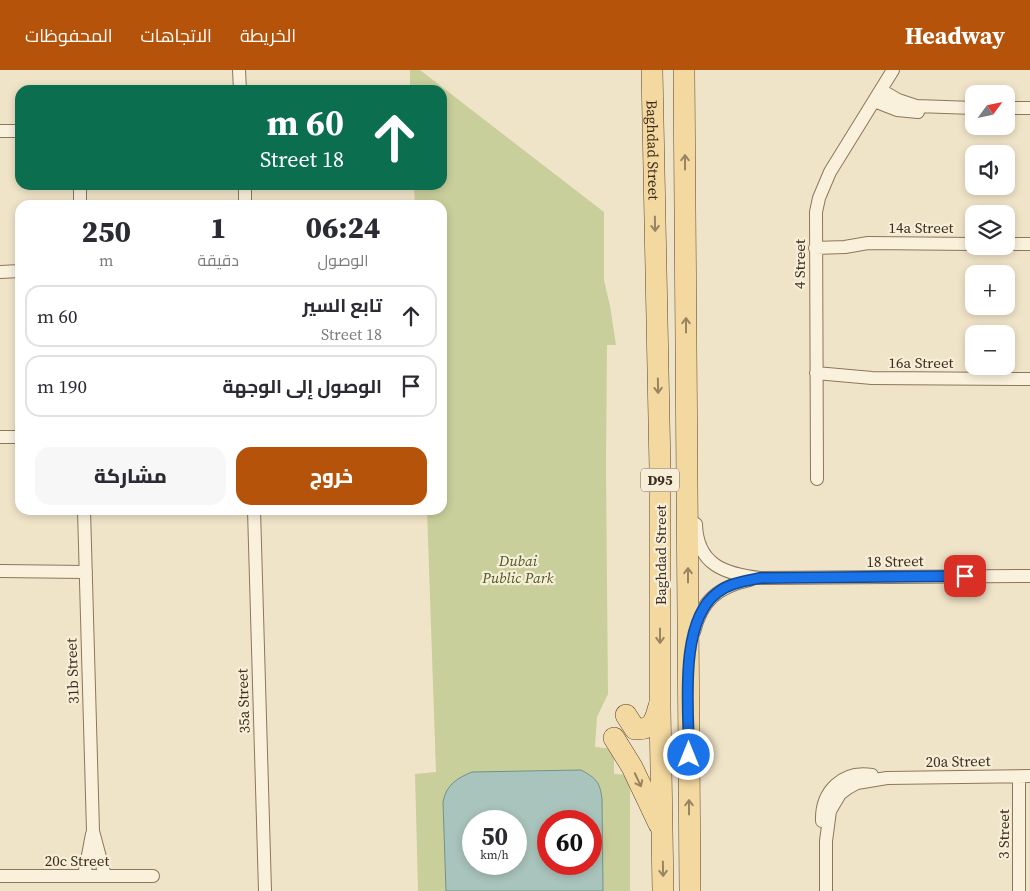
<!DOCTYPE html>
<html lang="ar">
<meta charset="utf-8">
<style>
body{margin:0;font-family:"Source Serif 4",Cairo,serif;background:#f7f7f7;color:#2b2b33;direction:rtl;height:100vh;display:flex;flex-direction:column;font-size:19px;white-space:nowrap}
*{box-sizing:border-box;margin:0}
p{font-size:16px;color:#7c7c81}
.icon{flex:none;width:28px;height:28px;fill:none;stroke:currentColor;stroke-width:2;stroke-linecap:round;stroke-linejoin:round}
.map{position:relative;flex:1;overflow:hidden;direction:ltr}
.details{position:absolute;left:15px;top:130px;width:432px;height:315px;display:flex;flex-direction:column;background:#fff;border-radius:15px;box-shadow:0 2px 8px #0003;direction:rtl}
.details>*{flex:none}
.hud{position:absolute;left:15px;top:15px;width:432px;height:105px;border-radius:15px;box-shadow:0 2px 8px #0003;direction:rtl;background:#0b6e4f;color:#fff;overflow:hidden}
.needle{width:32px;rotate:57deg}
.tools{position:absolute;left:965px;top:15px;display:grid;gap:10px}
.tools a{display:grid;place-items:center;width:50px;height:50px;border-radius:10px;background:#fff;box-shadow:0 2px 8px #0003;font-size:25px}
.speed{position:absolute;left:462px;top:740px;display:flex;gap:10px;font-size:25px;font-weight:700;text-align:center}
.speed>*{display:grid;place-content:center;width:65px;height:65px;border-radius:50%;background:#fff;box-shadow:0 2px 8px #0003;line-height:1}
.speed small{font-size:12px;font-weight:400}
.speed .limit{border:8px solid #d22;background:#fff;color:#111}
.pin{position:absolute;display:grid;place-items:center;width:42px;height:42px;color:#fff;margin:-21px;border-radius:10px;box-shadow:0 2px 8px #0006}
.me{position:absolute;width:55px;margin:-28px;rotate:0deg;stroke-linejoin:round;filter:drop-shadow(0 0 4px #0008)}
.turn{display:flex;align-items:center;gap:18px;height:105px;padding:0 20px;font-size:22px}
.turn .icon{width:65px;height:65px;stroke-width:2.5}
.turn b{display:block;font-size:35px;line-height:42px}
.eta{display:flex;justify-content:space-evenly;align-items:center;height:85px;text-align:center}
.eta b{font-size:30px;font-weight:800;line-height:35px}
.primary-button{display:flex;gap:10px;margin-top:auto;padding:10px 20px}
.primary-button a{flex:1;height:58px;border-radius:15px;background:#b45309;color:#fff;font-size:20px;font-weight:800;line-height:58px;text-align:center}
.primary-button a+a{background:#f7f7f7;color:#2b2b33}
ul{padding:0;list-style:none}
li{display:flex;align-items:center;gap:15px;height:62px;margin:0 10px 8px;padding:0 10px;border:2px solid #e1e1e2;border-radius:15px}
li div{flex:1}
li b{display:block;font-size:19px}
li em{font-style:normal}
header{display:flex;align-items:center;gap:30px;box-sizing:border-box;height:70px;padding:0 25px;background:#b45309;color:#fff}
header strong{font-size:24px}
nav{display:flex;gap:28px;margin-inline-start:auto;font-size:18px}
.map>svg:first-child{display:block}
.green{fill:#c9cf9b;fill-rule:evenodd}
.water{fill:#a9c4bc;stroke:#6f938a;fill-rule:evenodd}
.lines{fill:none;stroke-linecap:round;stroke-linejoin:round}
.minor-casing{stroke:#8d765c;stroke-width:14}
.primary-casing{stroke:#5b4430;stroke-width:22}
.minor{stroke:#faf1dc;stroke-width:12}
.primary{stroke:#f3d9a0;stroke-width:21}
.oneway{stroke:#988460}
.route-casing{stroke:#114b97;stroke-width:12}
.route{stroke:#1a73e8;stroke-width:9}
.labels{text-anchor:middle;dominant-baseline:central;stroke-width:4.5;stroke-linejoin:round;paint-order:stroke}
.shield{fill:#f7eed8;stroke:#756857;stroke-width:1}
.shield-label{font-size:14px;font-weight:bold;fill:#3d2e20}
.street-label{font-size:15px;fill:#3d2e20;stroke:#f7eed8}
.park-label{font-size:15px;font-style:italic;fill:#4d5a26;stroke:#f7eed8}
</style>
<header>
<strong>Headway</strong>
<nav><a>الخريطة</a><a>الاتجاهات</a><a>المحفوظات</a></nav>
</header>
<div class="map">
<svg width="1030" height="821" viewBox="0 0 1030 821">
<rect width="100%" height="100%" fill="#f0e4c8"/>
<path class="green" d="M 410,0 L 420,0 L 604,142 L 604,210 L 610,236 L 616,275 L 607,275 L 606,397 L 608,624 L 597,647 L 595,677 L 614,679 L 614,704 L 630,705 L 630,821 L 418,821 L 415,704 L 436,702 L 427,440 L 442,440 L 442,135 L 415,135 L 414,115 L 442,115 L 442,20 L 410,20 ZM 474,751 L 516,751 L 516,794 L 474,794 ZM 549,751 L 591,751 L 591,794 L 549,794 Z"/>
<path class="water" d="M 581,700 C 596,708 600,712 602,729 L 603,821 L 446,821 L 443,732 C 446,715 457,708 472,702 ZM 516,751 L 516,794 L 474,794 L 474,751 ZM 591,751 L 591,794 L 549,794 L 549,751 Z"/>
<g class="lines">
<g class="minor-casing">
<path id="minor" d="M 239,0 L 240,20
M 881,20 L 898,30 L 916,36 L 974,38
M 874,31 L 897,40 L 918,42
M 1006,38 L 1030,38
M 0,61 L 20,61
M 80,115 L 80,135
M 245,115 L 245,135
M 1006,174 L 1030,174
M 815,178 L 845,177 L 868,173 L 974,174
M 0,202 L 20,201
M 816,303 L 872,308 L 1030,309
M 0,367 L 20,367
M 817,409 L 816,142 L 819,128 L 830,102 L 893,0
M 84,440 L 93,761 L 105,806
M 254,440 L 265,821
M 696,454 C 697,495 725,504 760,508 L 1030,506
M 0,501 L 86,502
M 694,562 C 702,530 718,517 750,510
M 1019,707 L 1019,821
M 822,751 C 821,721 843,700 872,705
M 0,806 L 153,806
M 84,806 L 92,764
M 826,821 L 826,771 L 830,741 L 840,724 L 848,718 L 857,713 L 887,708 L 1030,706"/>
</g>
<g class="primary-casing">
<g id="primary">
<path id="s1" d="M 652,0 L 660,399 L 660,638 L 663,821"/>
<path d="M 684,0 L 690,821"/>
<path d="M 626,645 L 635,659 C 653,660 655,651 659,636"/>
<path d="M 614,668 L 632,697 L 659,754"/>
</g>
</g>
<use href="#minor" class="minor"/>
<use href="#primary" class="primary"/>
</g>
<defs><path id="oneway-shaft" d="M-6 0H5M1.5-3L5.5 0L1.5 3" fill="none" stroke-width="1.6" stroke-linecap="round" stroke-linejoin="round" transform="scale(1.25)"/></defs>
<g class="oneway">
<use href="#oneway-shaft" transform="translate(685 92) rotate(-90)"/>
<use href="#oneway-shaft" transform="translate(655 154) rotate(89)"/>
<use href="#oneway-shaft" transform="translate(686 255) rotate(-90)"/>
<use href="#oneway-shaft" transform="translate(658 316) rotate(89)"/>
<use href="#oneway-shaft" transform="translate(688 505) rotate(-90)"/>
<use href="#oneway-shaft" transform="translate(660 566) rotate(90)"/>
<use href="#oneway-shaft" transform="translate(638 710) rotate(65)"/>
<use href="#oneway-shaft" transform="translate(689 737) rotate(-90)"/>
<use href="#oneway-shaft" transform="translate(663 799) rotate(89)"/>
</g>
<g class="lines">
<g class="route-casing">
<path id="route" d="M 689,685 C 689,641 678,552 717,523 C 729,513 745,511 760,508 L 965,506"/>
</g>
<use href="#route" class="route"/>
</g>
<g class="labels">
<rect class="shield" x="641" y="398.5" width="38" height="23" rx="4"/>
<g class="shield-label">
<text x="660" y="410">D95</text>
</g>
<g class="street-label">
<text stroke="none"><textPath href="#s1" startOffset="80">Baghdad Street</textPath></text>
<text x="921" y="157">14a Street</text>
<text transform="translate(799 194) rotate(-90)">4 Street</text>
<text x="921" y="292">16a Street</text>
<text transform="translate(660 485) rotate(-90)">Baghdad Street</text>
<text transform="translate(895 491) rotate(-1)">18 Street</text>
<text transform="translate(72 601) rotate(-92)">31b Street</text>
<text transform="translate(243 631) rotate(-92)">35a Street</text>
<text transform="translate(958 691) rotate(-1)">20a Street</text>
<text transform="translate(1003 764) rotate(-90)">3 Street</text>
<text x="77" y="790">20c Street</text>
</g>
<g class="park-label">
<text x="518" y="490">Dubai<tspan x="518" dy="17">Public Park</tspan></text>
</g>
</g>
</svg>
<div class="tools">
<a><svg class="needle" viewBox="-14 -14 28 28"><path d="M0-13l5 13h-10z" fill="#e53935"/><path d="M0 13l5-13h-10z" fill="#7c7c81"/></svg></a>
<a><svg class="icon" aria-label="sound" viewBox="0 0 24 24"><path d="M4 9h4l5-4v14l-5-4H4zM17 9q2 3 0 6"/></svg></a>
<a><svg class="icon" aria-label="layers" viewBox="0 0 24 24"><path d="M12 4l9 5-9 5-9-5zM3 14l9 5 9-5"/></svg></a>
<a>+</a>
<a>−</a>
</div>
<div class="speed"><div>50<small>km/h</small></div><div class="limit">60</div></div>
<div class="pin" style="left:965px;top:506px;background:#d93025"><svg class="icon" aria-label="arrive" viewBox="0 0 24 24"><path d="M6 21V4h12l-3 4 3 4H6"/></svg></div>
<svg class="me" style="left:689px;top:685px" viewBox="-20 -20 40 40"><circle r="17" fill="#1a73e8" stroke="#fff" stroke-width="3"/><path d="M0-11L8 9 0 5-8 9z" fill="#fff"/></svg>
<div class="hud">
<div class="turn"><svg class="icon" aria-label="ahead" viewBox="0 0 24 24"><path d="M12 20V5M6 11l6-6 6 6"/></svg><div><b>60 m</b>18 Street</div></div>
</div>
<section class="details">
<div class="eta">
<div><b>06:24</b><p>الوصول</p></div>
<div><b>1</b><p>دقيقة</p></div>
<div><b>250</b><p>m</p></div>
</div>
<ul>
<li><svg class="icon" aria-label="ahead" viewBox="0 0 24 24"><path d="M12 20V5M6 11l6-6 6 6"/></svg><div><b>تابع السير</b><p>18 Street</p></div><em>60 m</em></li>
<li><svg class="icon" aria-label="arrive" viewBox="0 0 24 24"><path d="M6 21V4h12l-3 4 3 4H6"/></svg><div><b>الوصول إلى الوجهة</b></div><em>190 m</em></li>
</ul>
<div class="primary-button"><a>خروج</a><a>مشاركة</a></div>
</section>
</div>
